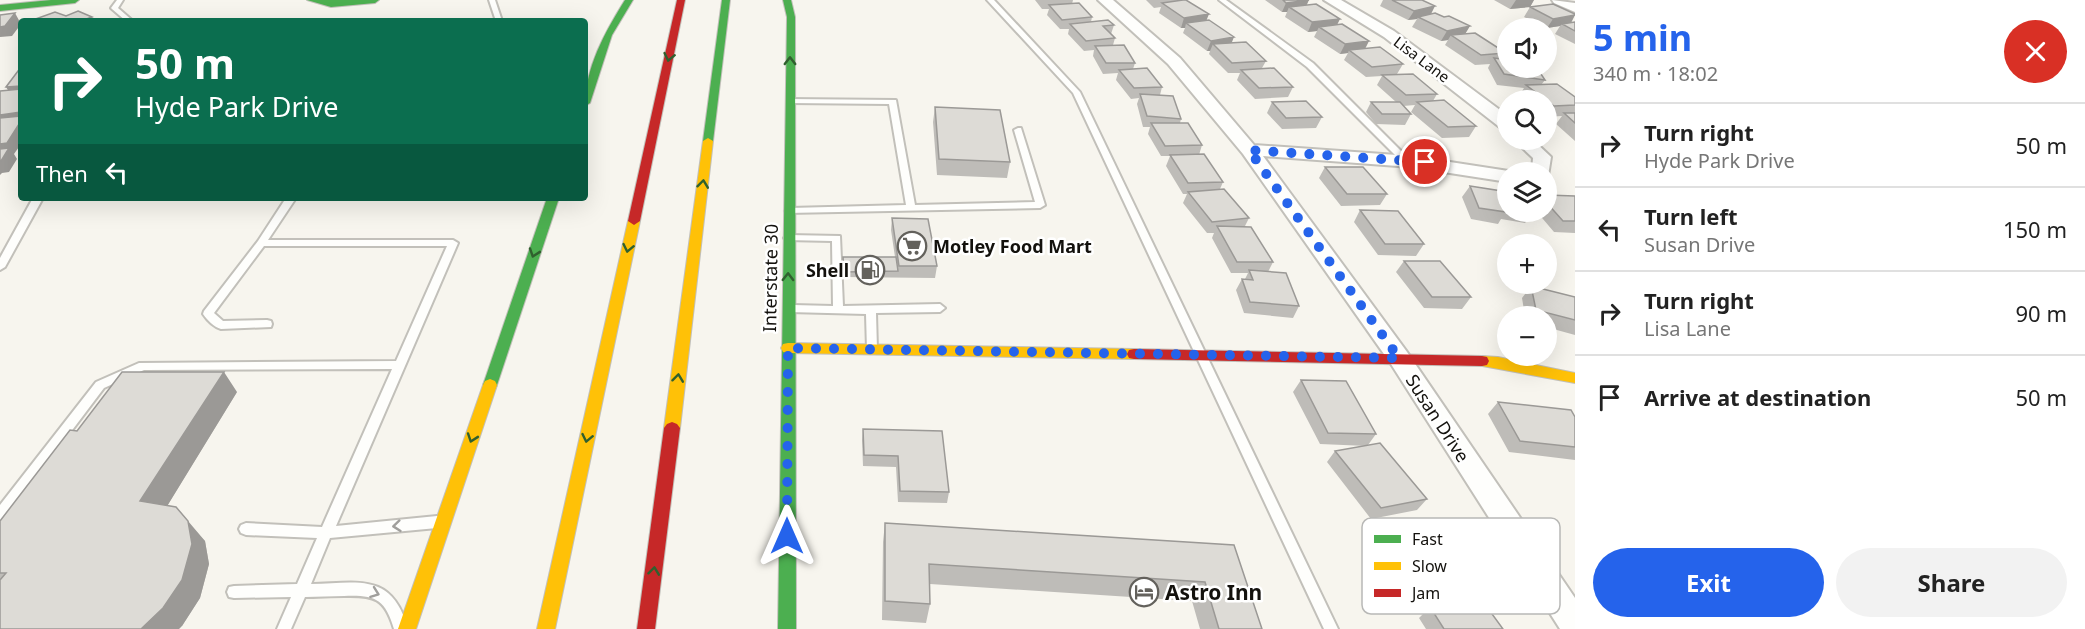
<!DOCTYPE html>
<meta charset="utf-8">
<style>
body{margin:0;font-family:"Noto Sans",sans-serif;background:#f2f2f2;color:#222;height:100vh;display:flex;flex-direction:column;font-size:22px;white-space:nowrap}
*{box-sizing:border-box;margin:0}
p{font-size:20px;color:#767676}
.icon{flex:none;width:33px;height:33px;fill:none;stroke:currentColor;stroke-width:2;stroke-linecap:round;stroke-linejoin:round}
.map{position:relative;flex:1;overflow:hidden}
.panel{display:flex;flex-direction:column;background:#fff;width:510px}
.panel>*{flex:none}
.banner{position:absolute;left:18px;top:18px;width:570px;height:183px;border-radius:6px;box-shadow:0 6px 24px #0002;background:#0b6e4f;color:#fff;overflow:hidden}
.buttons{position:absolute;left:1497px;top:18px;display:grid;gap:12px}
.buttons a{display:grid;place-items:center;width:60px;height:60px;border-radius:50%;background:#fff;box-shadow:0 6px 24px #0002;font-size:30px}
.pin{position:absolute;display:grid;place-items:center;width:51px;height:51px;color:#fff;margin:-26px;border:3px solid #fff;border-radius:50%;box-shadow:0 2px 6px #0007}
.me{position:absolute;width:66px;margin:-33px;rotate:0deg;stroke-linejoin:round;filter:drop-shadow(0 0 4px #0008)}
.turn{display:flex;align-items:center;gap:21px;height:126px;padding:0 18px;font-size:27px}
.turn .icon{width:78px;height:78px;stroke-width:2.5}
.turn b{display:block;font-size:42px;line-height:51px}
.then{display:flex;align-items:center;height:57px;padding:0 18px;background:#0003;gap:12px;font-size:22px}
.round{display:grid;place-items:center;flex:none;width:63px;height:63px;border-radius:32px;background:#f2f2f2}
.overview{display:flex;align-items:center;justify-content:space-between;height:102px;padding:0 18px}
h1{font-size:36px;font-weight:700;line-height:45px;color:#2563eb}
.action{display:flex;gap:12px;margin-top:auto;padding:12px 18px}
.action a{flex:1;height:69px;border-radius:36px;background:#2563eb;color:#fff;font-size:24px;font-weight:700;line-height:69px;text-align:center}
.action a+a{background:#f2f2f2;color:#222}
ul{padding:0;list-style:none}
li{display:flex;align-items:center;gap:18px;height:84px;padding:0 18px;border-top:2px solid #e0e0e0}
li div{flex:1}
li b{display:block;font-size:22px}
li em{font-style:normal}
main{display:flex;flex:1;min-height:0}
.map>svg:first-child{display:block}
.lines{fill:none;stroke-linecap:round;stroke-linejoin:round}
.lane-casing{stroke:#c2c0ba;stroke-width:4}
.street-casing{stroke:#c2c0ba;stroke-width:4}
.fast-casing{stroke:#c2c0ba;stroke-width:2}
.slow-casing{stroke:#c2c0ba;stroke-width:2}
.jam-casing{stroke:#c2c0ba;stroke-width:2}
.lane{fill:#fefefc;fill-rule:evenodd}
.street{fill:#fefefc;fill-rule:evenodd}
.fast{fill:#4caf50;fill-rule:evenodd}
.slow{fill:#ffc107;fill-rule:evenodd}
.jam{fill:#c62828;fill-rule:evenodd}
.wall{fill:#bebcb8}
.shaded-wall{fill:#9b9996}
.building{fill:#dddbd6;stroke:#9b9996;stroke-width:1.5}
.oneway{stroke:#30602e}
.oneway2{stroke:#a09f9c}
.route{stroke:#2563eb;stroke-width:10;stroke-dasharray:0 18}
.labels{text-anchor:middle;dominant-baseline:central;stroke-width:5;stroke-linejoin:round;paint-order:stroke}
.far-street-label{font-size:15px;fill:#13110d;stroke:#fff}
.poi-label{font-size:18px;font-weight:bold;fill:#13110d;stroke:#fff;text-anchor:start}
.street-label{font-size:18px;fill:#13110d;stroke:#fff}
.near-poi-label{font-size:21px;font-weight:bold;fill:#13110d;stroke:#fff;text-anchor:start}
.key{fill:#fff;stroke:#b8b8b6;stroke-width:1.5}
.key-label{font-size:16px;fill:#13110d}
</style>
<main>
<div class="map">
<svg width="1575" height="629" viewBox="0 0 1575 629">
<rect width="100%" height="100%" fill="#f7f5ee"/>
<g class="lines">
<g class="lane-casing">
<path id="lane" d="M 117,0 L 123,0 L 118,8 L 133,21 L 126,21 L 112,9 L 111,8 Z
M 489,0 L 495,0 L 502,21 L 496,21 Z
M 987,0 L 994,0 L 1080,92 L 1338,629 L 1324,629 L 1073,93 Z
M 1219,0 L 1226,0 L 1313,63 L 1408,158 L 1408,162 L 1402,162 L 1307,67 Z
M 787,99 L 896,100 L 915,205 L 1035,202 L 1014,130 L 1018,128 L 1021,128 L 1045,205 L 1040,208 L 787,213 L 785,211 L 790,208 L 906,205 L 889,104 L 790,103 L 787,103 Z
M 33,198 L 43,198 L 5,267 L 0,270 L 0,258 Z
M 286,198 L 296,198 L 268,240 L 453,240 L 458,243 L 336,526 L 437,516 L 442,518 L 444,522 L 442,526 L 437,528 L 330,538 L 311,584 C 359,583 392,572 408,629 L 394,629 C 385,598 374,595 344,596 C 331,596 318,597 305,597 L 291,629 L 277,629 L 291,597 L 234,598 L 229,597 L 227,592 L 229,587 L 234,586 L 297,584 L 317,538 L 246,535 L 241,533 L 239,529 L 241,525 L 246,523 L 322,527 L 392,369 L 144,370 L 104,388 L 5,519 L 0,521 L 0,505 L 96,382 L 139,363 L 396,361 L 447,246 L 264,246 L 214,313 L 223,321 L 267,320 L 271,321 L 272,324 L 271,327 L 221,329 C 214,327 207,320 203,314 L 204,311 L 258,241 Z
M 789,235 L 840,236 L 843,306 L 940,304 L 945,308 L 940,312 L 876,313 L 877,350 L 876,353 L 868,353 L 867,350 L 866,314 L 789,312 L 788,309 L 789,306 L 793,305 L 833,306 L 832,241 L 786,240 L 784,238 L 786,236 Z"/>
</g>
<g class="street-casing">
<path id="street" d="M 1098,0 L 1113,0 L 1180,58 L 1254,145 L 1411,156 L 1515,172 L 1508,172 L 1508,182 L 1411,167 L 1263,156 L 1407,352 L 1575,598 L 1575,629 L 1560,629 L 1391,364 L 1243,154 L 1168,64 Z
M 1324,0 L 1341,0 L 1394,31 L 1508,116 L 1508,130 L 1502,129 L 1384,37 Z
M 1552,0 L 1575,3 L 1575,12 L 1554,3 Z
M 1514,140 L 1533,140 L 1551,157 L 1548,176 L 1546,172 L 1532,172 L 1533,158 Z"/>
</g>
<g class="fast-casing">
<path id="fast" d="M 51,0 L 79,0 L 75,3 L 0,11 L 0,5 Z
M 307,0 L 379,0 L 375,3 L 331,7 Z
M 625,0 L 633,0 L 612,35 L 590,103 L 585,106 C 585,68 605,32 625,0 Z
M 722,0 L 730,0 L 713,141 L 708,144 L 703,141 Z
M 783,0 L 791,0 L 795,17 L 796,629 L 778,629 L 787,17 Z
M 547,198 L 559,198 L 497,385 L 495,389 L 485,389 L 483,385 Z"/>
</g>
<g class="slow-casing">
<path id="slow" d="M 708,138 L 713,141 L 680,428 L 677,432 L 672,434 L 667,432 L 664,428 L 703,141 Z
M 634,217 L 640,221 L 555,629 L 537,629 L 628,221 Z
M 788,343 L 1134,349 L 1139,350 L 1141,354 L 1139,358 L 1134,359 L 788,353 L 783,352 L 781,348 L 783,344 Z
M 1482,356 L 1498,357 L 1575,373 L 1575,383 L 1477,365 L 1475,361 L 1477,357 Z
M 490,379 L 495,381 L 497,385 L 416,629 L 398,629 L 483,385 L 485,381 Z"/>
</g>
<g class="jam-casing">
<path id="jam" d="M 677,0 L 685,0 L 640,221 L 634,225 L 628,221 Z
M 1134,349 L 1482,356 L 1487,357 L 1489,361 L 1487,365 L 1482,366 L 1134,359 L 1129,358 L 1127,354 L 1129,350 Z
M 672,422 L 677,424 L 680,428 L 655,629 L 637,629 L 664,428 L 667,424 Z"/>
</g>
<use href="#lane" class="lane"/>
<use href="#street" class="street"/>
<use href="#fast" class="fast"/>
<use href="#slow" class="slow"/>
<use href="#jam" class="jam"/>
</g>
<path class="wall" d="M 1035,0 L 1073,0 L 1072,4 L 1092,17 L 1091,22 L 1114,25 L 1111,34 L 1115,38 L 1113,45 L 1135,63 L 1133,69 L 1162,87 L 1160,95 L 1181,119 L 1180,123 L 1202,145 L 1199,155 L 1223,182 L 1220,189 L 1249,218 L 1245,226 L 1273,262 L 1268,272 L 1299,306 L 1293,318 L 1244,313 L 1236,290 L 1242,279 L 1245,279 L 1248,273 L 1231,273 L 1212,238 L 1214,233 L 1207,233 L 1183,203 L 1187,194 L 1183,194 L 1166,166 L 1170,156 L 1161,156 L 1148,134 L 1150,127 L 1143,127 L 1137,104 L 1139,98 L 1131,99 L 1116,80 L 1118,73 L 1103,74 L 1093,56 L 1094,50 L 1084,51 L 1068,34 L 1069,29 L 1060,29 L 1047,15 L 1049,9 L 1042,9 Z
M 1146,0 L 1186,0 L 1206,20 L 1231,43 L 1266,61 L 1262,68 L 1293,87 L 1288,97 L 1255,99 L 1237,80 L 1240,73 L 1228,73 L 1209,54 L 1210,51 L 1207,51 L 1183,33 L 1185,28 L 1181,28 L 1159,13 L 1161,7 L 1154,8 Z
M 1265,0 L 1308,0 L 1307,5 L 1337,25 L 1365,49 L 1403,64 L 1397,74 L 1437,94 L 1433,101 L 1476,126 L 1469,137 L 1442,138 L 1411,112 L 1415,105 L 1403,106 L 1411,114 L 1405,125 L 1376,124 L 1366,112 L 1371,102 L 1396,102 L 1377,85 L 1382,76 L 1366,77 L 1344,60 L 1348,53 L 1340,54 L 1314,37 L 1317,31 L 1308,32 L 1285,17 L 1287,12 L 1282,12 Z
M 1383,0 L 1422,0 L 1431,14 L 1465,34 L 1506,53 L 1502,59 L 1508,68 L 1545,80 L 1541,85 L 1575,97 L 1575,141 L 1556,124 L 1562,116 L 1546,117 L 1546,100 L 1525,100 L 1519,96 L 1524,88 L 1497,85 L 1488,68 L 1490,64 L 1475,65 L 1445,45 L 1448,40 L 1441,41 L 1412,27 L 1417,19 L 1408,20 L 1380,6 Z
M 1494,0 L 1534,0 L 1530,7 L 1510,9 Z
M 1530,7 L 1571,23 L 1575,22 L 1575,44 L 1555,34 L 1560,26 L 1547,28 L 1524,17 Z
M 1272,102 L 1322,117 L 1316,128 L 1282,129 L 1267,113 Z
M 935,107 L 1010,162 L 1007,178 L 937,175 L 933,122 Z
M 1325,167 L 1387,194 L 1380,205 L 1341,206 L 1319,178 Z
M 1470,186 L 1508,192 L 1508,212 L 1534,212 L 1525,223 L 1501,219 L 1498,224 L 1471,219 L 1462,197 Z
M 1546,195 L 1575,196 L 1575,233 L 1554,232 L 1537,212 L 1546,212 Z
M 1360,210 L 1424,244 L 1416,256 L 1378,255 L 1354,222 Z
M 892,218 L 937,266 L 935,278 L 843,277 L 843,257 L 895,257 L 891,230 Z
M 1404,261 L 1471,297 L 1462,309 L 1424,308 L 1396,272 Z
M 1531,286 L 1575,297 L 1575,335 L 1546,327 L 1546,316 L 1525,316 L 1522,298 Z
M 1301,380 L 1376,434 L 1368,445 L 1427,499 L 1417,510 L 1371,519 L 1327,462 L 1335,451 L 1367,446 L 1320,444 L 1293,392 Z
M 237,392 L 167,506 L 205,541 L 209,564 L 200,598 L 182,626 L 0,629 L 0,521 Z
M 1498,402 L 1575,417 L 1575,460 L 1509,452 L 1488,414 Z
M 863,429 L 949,492 L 947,503 L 898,502 L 896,467 L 863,466 L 862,440 Z
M 1382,521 L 1475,582 L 1464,593 L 1413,596 L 1372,532 Z
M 885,523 L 1234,545 L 1262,629 L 1200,629 L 1192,601 L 930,584 L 930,604 L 926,623 L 882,620 L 883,542 Z
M 1430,607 L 1503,629 L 1426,629 L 1419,618 Z"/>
<path class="shaded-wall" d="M 1309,0 L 1304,10 L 1289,7 L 1287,12 L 1282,12 L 1286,3 Z
M 1516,0 L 1534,0 L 1530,7 L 1510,9 Z
M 1435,6 L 1430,16 L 1418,17 L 1417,19 L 1408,20 L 1414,11 Z
M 15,13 L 21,24 L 12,36 L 0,37 L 0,27 Z
M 1209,14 L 1205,24 L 1186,23 L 1185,28 L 1181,28 L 1184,18 Z
M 1575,15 L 1570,25 L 1562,24 L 1560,26 L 1547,28 L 1553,19 Z
M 92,17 L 95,21 L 81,21 Z
M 1340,19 L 1335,29 L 1319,27 L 1317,31 L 1308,32 L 1312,22 Z
M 1470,26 L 1464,36 L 1451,35 L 1448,40 L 1441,41 L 1447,31 Z
M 1234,37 L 1230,47 L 1213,44 L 1210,51 L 1207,51 L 1211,41 Z
M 1369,41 L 1364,51 L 1349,50 L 1348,53 L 1340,54 L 1345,44 Z
M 21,86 L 21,97 L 13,98 L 6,87 Z
M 21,112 L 21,144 L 14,154 L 17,159 L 9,172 L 2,173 L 0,175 L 0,115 Z
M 224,372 L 237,392 L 158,521 L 140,501 Z
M 188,521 L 205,541 L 209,564 L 200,598 L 182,626 L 179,629 L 141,629 Z"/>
<path class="building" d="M 1183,0 L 1186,0 L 1209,14 L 1184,18 L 1162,3 Z
M 1283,0 L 1309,0 L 1286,3 Z
M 1392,0 L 1422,0 L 1435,6 L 1414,11 Z
M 1079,3 L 1092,17 L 1062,20 L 1049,5 Z
M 1316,4 L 1340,19 L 1312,22 L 1289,7 Z
M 1553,4 L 1575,14 L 1575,15 L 1553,19 L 1530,7 Z
M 78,11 L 92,17 L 81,21 L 30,21 L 55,12 L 66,16 Z
M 15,13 L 5,26 L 0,27 L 0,15 Z
M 1435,13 L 1444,17 L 1449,16 L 1470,26 L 1447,31 L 1418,17 Z
M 1108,20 L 1114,25 L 1103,26 L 1115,38 L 1086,41 L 1070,24 Z
M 1209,20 L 1234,37 L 1211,41 L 1186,23 Z
M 1575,22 L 1575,31 L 1562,24 Z
M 1342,24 L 1369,41 L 1345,44 L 1319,27 Z
M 1475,33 L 1506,53 L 1481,55 L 1451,35 Z
M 1246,42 L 1266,61 L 1232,63 L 1213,44 Z
M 1124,45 L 1135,63 L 1106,63 L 1095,46 Z
M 1380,47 L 1403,64 L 1372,67 L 1349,50 Z
M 1494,58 L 1508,60 L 1508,68 L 1537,68 L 1545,80 L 1504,74 Z
M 21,67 L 21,86 L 6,87 Z
M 1147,68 L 1162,87 L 1134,88 L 1119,70 Z
M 1274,68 L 1293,87 L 1259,88 L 1241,70 Z
M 1413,74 L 1437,94 L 1406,95 L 1382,75 Z
M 1557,84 L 1575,97 L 1575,105 L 1554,106 L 1526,85 Z
M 21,89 L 21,112 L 0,115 L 0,91 Z
M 1140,94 L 1173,96 L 1181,119 L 1147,116 Z
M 1444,100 L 1476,126 L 1448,127 L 1417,102 Z
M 1306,101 L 1322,117 L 1286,118 L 1272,102 Z
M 1371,102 L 1400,102 L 1411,114 L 1382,114 Z
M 935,107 L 1000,110 L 1010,162 L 939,159 Z
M 1564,113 L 1575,113 L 1575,123 Z
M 21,116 L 21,121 L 7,143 L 0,144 L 0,118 Z
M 1151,123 L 1188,123 L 1202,145 L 1165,146 Z
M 9,148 L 1,161 L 0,161 L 0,149 Z
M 1204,154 L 1223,182 L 1188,183 L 1170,155 Z
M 1325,167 L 1363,167 L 1387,194 L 1347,194 Z
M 1470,186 L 1508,192 L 1508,208 L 1504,207 L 1506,212 L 1479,208 Z
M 1224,189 L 1249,218 L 1212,222 L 1188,192 Z
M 1546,195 L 1575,196 L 1575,221 L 1563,221 L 1546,202 Z
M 1360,210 L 1398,211 L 1424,244 L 1385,244 Z
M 892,218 L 928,219 L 937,266 L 899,266 Z
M 1217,226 L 1251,227 L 1273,262 L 1237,262 Z
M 843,257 L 896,257 L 898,271 L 844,272 Z
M 1404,261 L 1440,261 L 1471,297 L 1432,297 Z
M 1249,270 L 1286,273 L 1299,306 L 1250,302 L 1242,279 L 1253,280 Z
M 1531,286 L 1575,297 L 1575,320 L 1536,310 Z
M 122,372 L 224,372 L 140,501 L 176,507 L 188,521 L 192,544 L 182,580 L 163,608 L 141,629 L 0,629 L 0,580 L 6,573 L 0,573 L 0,521 L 70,430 L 77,431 Z
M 1301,380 L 1346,381 L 1376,434 L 1328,433 Z
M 1498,402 L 1571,410 L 1575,417 L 1575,447 L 1520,441 Z
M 863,429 L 942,431 L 949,492 L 900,491 L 898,456 L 864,455 Z
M 1380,443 L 1427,499 L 1381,508 L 1335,451 Z
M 885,523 L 1234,545 L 1262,629 L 1219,629 L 1205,582 L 929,564 L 930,604 L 885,601 Z
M 1484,603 L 1503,629 L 1444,629 L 1430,607 Z"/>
<defs><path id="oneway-chevron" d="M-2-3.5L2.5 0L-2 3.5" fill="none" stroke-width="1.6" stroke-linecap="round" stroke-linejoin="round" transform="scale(1.5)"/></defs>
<g class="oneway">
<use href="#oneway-chevron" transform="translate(669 57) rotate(102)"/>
<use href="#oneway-chevron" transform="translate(790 61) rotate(-90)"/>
<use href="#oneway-chevron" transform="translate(703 184) rotate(-83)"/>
<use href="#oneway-chevron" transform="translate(628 248) rotate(102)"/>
<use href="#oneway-chevron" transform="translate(534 253) rotate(109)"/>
<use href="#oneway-chevron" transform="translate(788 277) rotate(-89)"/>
<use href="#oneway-chevron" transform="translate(678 378) rotate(-83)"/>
<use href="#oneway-chevron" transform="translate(472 438) rotate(109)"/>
<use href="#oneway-chevron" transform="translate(587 438) rotate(102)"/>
<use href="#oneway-chevron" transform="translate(654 571) rotate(-83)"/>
</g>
<g class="oneway2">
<use href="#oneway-chevron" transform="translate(397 526) rotate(174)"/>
<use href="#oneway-chevron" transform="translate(375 593) rotate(20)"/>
</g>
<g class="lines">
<path class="route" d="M 787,536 L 788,348 L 1399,358 L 1249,150 L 1425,162"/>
</g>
<defs>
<g id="supermarket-ring" transform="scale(1.5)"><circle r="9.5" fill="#fff" stroke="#63615c" stroke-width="1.5"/><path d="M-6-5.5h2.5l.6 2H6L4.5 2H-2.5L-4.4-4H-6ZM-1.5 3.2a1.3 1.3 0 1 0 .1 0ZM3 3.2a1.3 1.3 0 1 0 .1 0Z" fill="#63615c"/></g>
<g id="fuel-ring" transform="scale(1.5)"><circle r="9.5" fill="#fff" stroke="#63615c" stroke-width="1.5"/><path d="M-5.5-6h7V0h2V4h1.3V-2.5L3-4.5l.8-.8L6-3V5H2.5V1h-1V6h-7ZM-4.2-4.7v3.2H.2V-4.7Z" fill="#63615c"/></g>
<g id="hotel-ring" transform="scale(1.5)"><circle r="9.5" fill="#fff" stroke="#63615c" stroke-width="1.5"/><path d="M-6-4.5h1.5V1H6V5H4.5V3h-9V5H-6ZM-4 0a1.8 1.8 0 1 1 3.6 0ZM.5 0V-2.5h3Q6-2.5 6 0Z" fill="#63615c"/></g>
</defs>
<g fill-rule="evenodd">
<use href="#supermarket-ring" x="912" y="246"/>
<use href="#fuel-ring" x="870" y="270"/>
<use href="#hotel-ring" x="1144" y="592"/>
</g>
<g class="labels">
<g class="far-street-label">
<text transform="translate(1422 59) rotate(37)">Lisa Lane</text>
</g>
<g class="poi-label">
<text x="933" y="246">Motley Food Mart</text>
<text x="849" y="270" text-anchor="end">Shell</text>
</g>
<g class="street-label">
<text transform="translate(770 278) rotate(-89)">Interstate 30</text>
<text transform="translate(1438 418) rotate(57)">Susan Drive</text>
</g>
<g class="near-poi-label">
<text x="1165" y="592">Astro Inn</text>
</g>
</g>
<rect x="1362" y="518" width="198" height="96" rx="9" class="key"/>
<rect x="1374" y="535" width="27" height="8" fill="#4caf50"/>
<rect x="1374" y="562" width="27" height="8" fill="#ffc107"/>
<rect x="1374" y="589" width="27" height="8" fill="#c62828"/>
<g class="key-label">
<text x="1412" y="545">Fast</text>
<text x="1412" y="572">Slow</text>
<text x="1412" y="599">Jam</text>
</g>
</svg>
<div class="buttons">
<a><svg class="icon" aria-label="sound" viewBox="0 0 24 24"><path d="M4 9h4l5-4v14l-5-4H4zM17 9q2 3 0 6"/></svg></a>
<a><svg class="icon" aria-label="search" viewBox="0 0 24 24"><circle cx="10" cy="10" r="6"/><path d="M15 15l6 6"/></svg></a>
<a><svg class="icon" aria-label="layers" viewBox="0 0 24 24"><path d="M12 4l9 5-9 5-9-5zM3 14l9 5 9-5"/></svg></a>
<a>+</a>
<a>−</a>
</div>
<div class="pin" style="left:1425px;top:162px;background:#d93025"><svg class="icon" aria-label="arrive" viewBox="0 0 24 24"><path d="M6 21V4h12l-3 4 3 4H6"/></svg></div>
<svg class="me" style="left:787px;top:536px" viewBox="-20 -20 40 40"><path d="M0-17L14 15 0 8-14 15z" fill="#2563eb" stroke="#fff" stroke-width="4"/></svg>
<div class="banner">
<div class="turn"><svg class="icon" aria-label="right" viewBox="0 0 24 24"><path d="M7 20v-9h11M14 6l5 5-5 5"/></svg><div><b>50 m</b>Hyde Park Drive</div></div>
<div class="then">Then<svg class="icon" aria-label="left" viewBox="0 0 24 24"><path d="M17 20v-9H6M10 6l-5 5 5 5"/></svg></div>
</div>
</div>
<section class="panel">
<div class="overview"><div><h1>5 min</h1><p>340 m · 18:02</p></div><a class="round" style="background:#d93025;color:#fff"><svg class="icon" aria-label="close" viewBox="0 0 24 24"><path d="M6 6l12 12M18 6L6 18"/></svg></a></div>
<ul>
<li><svg class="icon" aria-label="right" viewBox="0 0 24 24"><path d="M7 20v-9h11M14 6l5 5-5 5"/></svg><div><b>Turn right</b><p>Hyde Park Drive</p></div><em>50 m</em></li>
<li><svg class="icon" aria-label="left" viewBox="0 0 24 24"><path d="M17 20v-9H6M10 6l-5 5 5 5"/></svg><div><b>Turn left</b><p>Susan Drive</p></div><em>150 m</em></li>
<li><svg class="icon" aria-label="right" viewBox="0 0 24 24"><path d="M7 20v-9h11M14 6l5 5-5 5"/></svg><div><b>Turn right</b><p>Lisa Lane</p></div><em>90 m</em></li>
<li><svg class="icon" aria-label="arrive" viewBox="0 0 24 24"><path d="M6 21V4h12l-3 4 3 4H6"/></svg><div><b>Arrive at destination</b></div><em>50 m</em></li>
</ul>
<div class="action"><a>Exit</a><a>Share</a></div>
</section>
</main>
